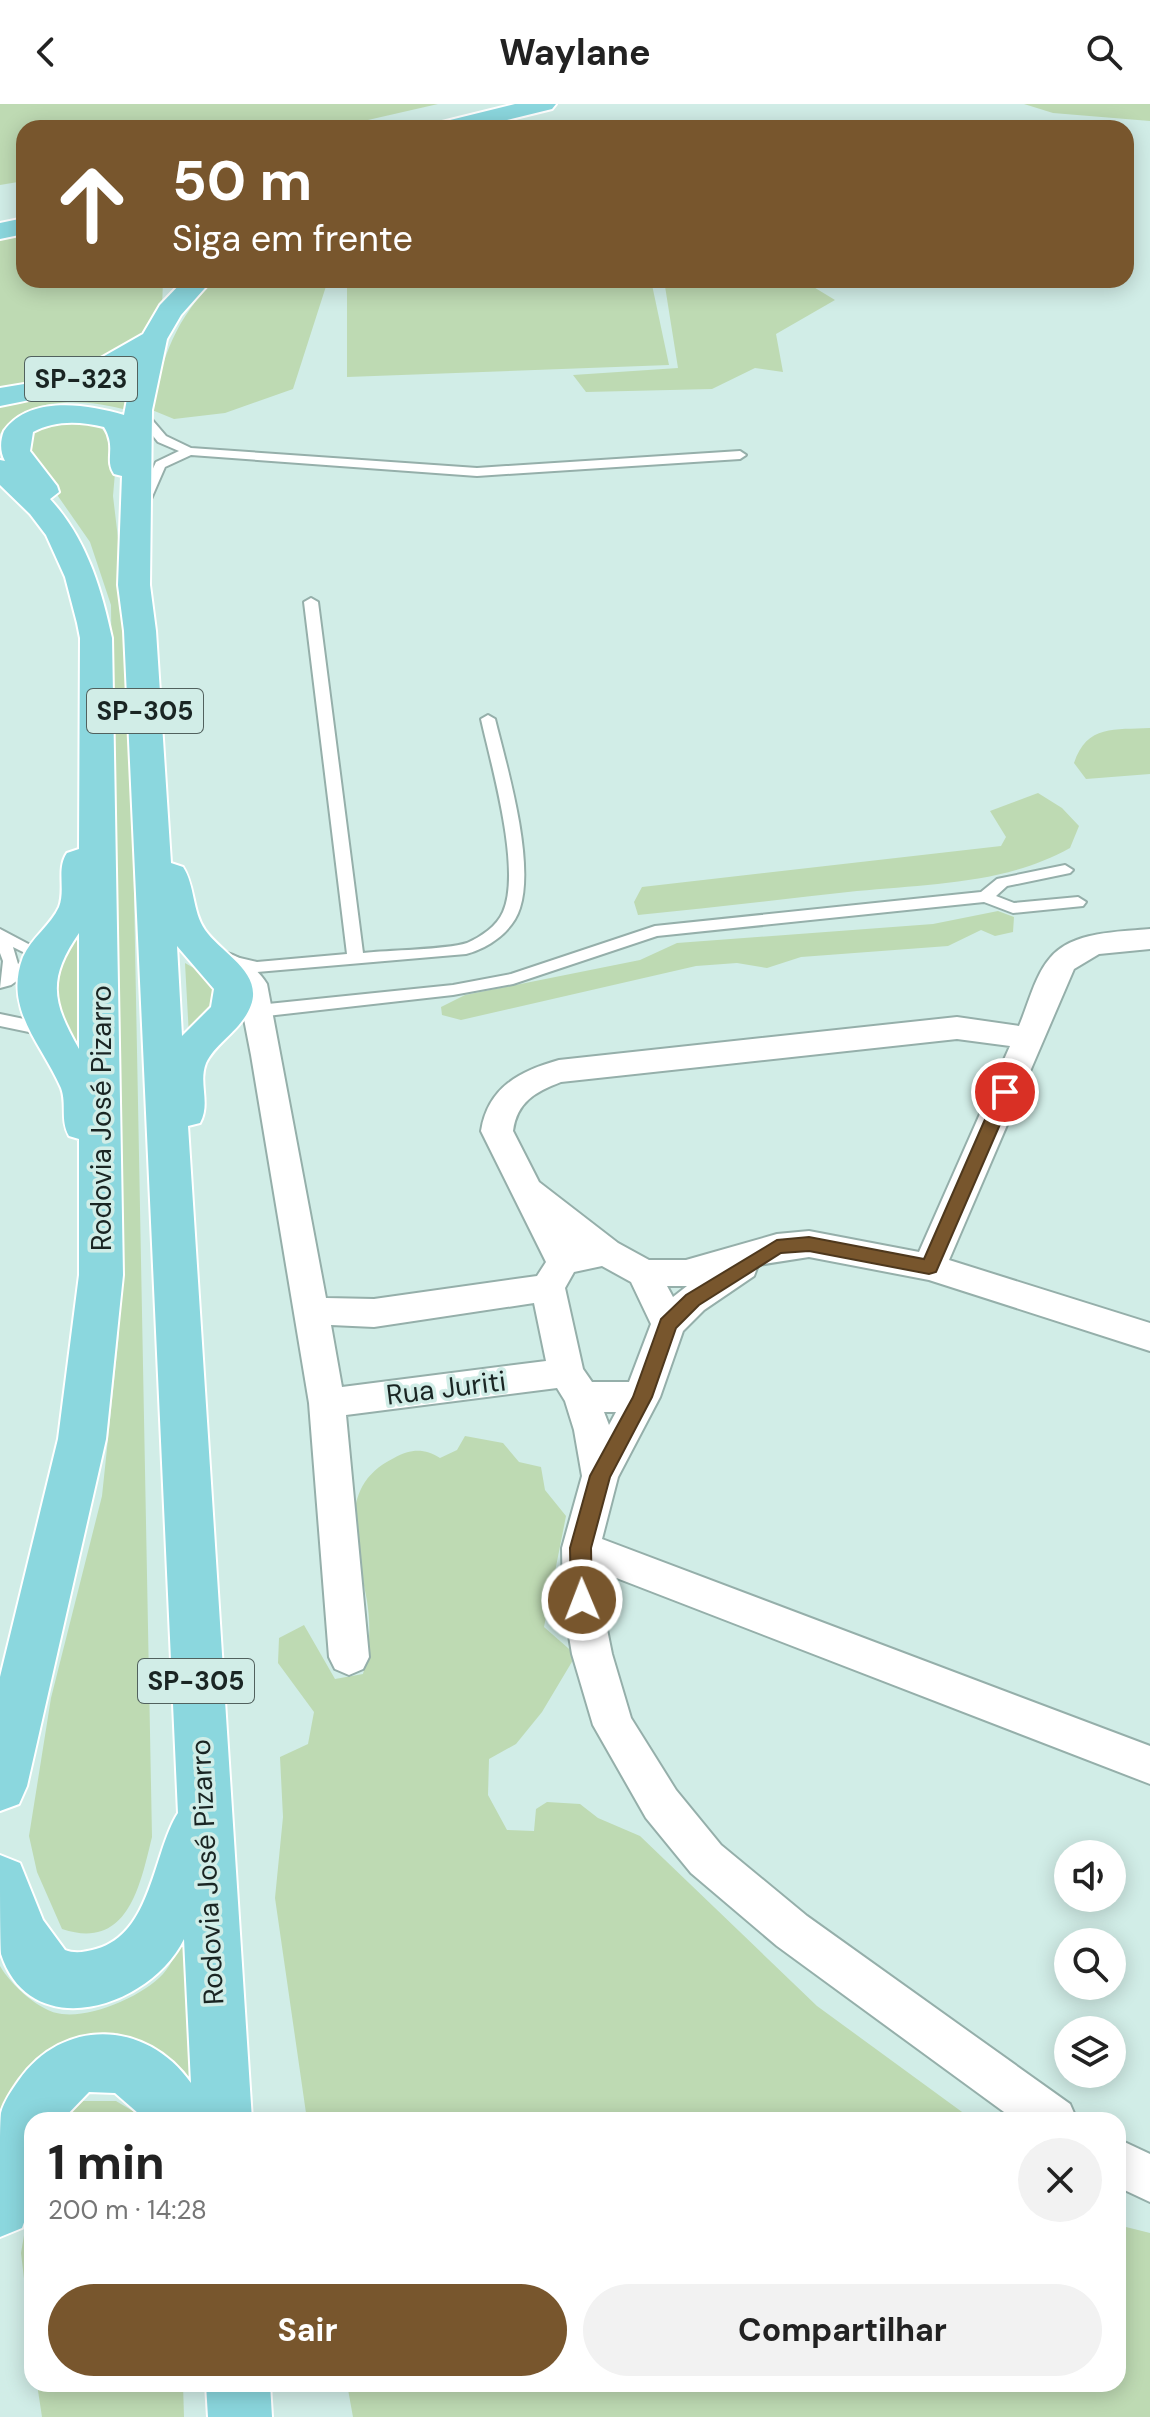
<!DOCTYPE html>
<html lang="pt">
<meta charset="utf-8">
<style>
body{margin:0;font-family:"DM Sans",sans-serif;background:#f2f2f2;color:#222;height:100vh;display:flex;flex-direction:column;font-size:30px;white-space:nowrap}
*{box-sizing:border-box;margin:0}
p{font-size:26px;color:#767676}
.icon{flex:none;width:44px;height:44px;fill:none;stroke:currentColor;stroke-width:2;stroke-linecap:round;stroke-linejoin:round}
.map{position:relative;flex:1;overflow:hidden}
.sheet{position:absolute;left:24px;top:2008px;width:1102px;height:280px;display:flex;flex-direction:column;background:#fff;border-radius:24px;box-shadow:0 4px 20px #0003}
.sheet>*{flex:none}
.banner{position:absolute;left:16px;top:16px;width:1118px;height:168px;border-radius:24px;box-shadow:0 4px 20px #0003;background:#78562d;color:#fff;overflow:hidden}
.controls{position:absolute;left:1054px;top:1736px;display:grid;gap:16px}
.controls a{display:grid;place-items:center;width:72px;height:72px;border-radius:50%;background:#fff;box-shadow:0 4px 20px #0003;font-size:40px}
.pin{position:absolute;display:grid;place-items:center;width:68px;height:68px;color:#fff;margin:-34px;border:4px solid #fff;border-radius:50%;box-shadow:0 2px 8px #0007}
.me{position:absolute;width:88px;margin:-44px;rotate:359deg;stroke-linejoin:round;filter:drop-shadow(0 0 6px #0008)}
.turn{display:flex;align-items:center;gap:28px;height:168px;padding:0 24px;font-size:36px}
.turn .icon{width:104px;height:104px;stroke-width:2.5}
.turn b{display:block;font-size:56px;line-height:68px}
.round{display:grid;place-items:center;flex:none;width:84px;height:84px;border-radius:42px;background:#f2f2f2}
.head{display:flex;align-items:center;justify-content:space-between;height:136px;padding:0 24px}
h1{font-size:48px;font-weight:700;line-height:60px}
.cta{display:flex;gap:16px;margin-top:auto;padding:16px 24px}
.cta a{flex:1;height:92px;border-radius:48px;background:#78562d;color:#fff;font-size:32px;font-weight:700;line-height:92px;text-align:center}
.cta a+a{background:#f2f2f2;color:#222}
header{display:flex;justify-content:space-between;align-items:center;height:104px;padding:0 24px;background:#fff;font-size:36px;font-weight:700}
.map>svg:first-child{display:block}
.green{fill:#bedab3}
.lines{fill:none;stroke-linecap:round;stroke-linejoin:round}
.service-casing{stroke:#95afaa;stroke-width:4}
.minor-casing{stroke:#95afaa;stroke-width:4}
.primary-casing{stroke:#fff;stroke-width:4}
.service{fill:#fff;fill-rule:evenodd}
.minor{fill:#fff;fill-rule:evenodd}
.primary{fill:#8bd7de;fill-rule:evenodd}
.route{fill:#78562d;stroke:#4e381d;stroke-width:2}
.labels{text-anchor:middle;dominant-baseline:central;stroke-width:7;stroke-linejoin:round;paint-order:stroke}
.shield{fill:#d1ede7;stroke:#51615e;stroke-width:2}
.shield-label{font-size:26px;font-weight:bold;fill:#1a2523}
.street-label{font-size:28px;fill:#1a2523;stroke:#d1ede7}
</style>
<header><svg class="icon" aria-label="back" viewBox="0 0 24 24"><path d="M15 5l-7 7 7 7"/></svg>Waylane<svg class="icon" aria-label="search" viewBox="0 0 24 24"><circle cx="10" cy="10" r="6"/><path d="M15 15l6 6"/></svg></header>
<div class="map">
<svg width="1150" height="2313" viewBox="0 0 1150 2313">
<rect width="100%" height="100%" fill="#d1ede7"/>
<path class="green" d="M 0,0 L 438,0 L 333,24 L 24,24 L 24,77 L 0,81 Z
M 1024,0 L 1150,0 L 1150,17 L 1053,9 Z
M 24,131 L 24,176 L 163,176 L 162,205 L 144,234 L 55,278 L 0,288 L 0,133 Z
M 216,176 L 328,176 L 293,285 L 225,309 L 174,315 L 152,306 C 161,255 177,211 216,176 Z
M 347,176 L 651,176 L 669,261 L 347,273 Z
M 664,176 L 802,176 L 835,196 L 776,230 L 783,268 L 755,264 L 712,285 L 586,288 L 573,271 L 678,264 Z
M 133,262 L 127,306 C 87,295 26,290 0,330 L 0,301 L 80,286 Z
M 85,316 L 101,324 L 113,336 L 116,357 L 113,392 L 129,527 L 152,1733 C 140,1782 128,1847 62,1825 L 37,1768 L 29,1732 L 51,1594 L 102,1392 L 119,1230 L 111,501 L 90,438 L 30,352 C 30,313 55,319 85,316 Z
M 1150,624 L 1150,670 L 1086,675 L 1074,659 C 1087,620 1115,626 1150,624 Z
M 1038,689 L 1062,704 L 1079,722 L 1070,744 C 1006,780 928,780 857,787 C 784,795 711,804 638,811 L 634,798 L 642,783 L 1001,742 L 1006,733 L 990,707 Z
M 998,807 L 1014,813 L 1013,828 L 995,832 L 981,826 L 948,842 L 801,853 L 767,864 L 737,859 L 696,862 L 461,916 L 442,911 L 441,903 L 465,891 L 640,856 L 677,839 L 933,820 Z
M 83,831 L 84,949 L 66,925 L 49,880 L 68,841 Z
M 185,859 L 208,872 L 223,900 L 189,932 Z
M 465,1332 L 503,1339 L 519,1358 L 541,1363 L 545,1386 L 566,1412 L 544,1523 L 576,1551 L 542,1608 L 516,1640 L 489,1655 L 488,1691 L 507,1726 L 534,1727 L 536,1705 L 547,1698 L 580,1700 L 598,1714 L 640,1732 L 817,1902 L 973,2016 L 307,2016 L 275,1794 L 283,1713 L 280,1653 L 308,1640 L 314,1608 L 278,1559 L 279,1534 L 304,1521 L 335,1575 L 363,1570 C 370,1546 371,1522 367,1497 C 358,1444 333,1384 394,1354 C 411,1345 424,1344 440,1354 L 457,1346 Z
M 185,1833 L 195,2004 L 155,1946 L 123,1931 L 77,1932 L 37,1964 L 0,2050 L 0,1862 C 11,1881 40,1908 62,1910 C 92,1914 143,1892 163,1870 C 172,1860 178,1845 185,1833 Z
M 83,1997 L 116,1997 L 148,2016 L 62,2016 Z
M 32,2084 L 32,2242 L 21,2149 Z
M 1118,2121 L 1150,2129 L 1150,2313 L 353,2313 L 347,2280 L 1118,2280 Z
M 37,2280 L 183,2280 L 184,2313 L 42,2313 Z"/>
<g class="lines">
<g class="service-casing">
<path id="service" d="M 134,304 L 142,304 L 166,332 L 191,344 L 477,364 L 740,347 L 746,351 L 740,355 L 477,372 L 191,351 L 165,363 L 148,402 L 142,406 L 136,402 L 156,358 L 179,347 L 158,338 L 134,308 Z
M 311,494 L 318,498 L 363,849 C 388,846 446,846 467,839 C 481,833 497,822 503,808 C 522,766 491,660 481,615 L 488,611 L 495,615 C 507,663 535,757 520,804 C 513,827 489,844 466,850 L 257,868 L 221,860 L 219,856 L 227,851 L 257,858 L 347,850 L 304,498 Z
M 1065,761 L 1073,766 L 1070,769 L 1007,782 L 996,792 L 1014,799 L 1078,793 L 1086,798 L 1083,802 L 1013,809 L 984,798 L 657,832 L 513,880 L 453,891 L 258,913 L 250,907 L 258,901 L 453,881 L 511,870 L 655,822 L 981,788 L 997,775 Z
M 0,825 L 51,852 L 11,881 L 0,884 L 3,857 L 0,849 ZM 13,843 L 31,852 L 18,860 Z
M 0,910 L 48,920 L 56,926 L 48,932 L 0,922 Z"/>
</g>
<g class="minor-casing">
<path id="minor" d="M 1150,825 L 1150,845 L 1099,850 L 1074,865 L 949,1156 L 1150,1219 L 1150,1247 L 929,1176 L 809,1153 L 758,1161 L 754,1172 L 704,1206 L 683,1227 L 660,1293 L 618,1373 L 602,1435 L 1150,1642 L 1150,1680 L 601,1468 L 601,1496 L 612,1550 L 631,1614 L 676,1686 L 721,1741 L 807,1812 L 1070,2000 L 1077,2016 L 1015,2016 L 777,1842 L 691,1769 L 646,1714 L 593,1621 L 572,1550 L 563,1496 L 562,1444 L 582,1372 L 574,1326 L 565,1297 L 557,1284 L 346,1311 L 369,1553 L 363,1565 L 349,1571 L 335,1565 L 329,1553 L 309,1299 L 251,951 L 238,884 L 225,872 L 202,862 L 198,855 L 202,848 C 226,841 255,860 267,880 L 326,1194 L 374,1195 L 537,1172 L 546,1158 L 481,1027 C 488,983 520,967 559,956 L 957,913 L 1019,922 C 1028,901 1035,871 1050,854 C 1072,827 1119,828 1150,825 ZM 957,935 L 1010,942 L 919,1148 L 809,1127 L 777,1130 L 686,1156 L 649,1156 L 618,1139 L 539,1078 L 513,1027 C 517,998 535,988 561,978 ZM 602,1162 L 631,1178 L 651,1220 L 629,1278 L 592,1278 L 583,1265 L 565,1184 L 574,1168 ZM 667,1182 L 687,1182 L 673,1193 ZM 534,1199 L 546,1257 L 342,1283 L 331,1221 L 374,1223 ZM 604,1308 L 616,1308 L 609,1321 Z
M 1118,2035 L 1150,2050 L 1150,2098 L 1118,2083 Z"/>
</g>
<g class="primary-casing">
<path id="primary" d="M 515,0 L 556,0 L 552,5 L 475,24 L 434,24 L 438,19 Z
M 24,114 L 24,130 L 0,135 L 0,119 Z
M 184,176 L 212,176 L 181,211 L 167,235 L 152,306 L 150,481 L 156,527 L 171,759 L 183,763 C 195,781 192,807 205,826 C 220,848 263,868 251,901 C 242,926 215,939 206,959 C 198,979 211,999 200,1019 L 188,1022 L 252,2016 L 146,2016 L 115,1989 L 89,1988 L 62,2016 L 32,2016 L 32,2096 L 22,2124 L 0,2133 C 0,2104 0,2075 0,2046 C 0,2034 0,2020 1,2009 C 4,1997 12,1986 19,1976 C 63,1913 147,1916 191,1979 L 184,1835 C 151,1903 31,1942 1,1850 C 0,1830 0,1775 0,1751 L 20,1759 L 43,1816 L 65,1846 C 75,1850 85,1848 96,1845 C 152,1830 153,1748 178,1709 L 124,527 L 118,481 L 122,372 L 114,370 C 104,355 117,344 104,323 C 80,317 55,316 33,328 L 30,347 L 57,382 L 59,388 L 50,395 C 86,434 101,483 112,534 L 123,1171 L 106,1335 L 27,1682 L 19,1700 L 0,1707 L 0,1573 L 58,1335 L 79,1171 L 79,1035 L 69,1032 C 60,1016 67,1000 61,984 C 42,940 3,905 23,853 C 31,834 51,821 59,803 C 66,785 56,765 67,749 L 79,745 L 80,534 L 77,519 L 65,473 L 46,431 L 30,410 L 0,381 L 0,356 L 5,357 C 0,348 0,337 4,327 C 29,291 87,300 124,311 L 134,258 C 93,282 47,293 0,302 L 0,284 L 42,277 L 92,259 L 143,230 L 160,201 ZM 79,829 L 79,945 C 52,898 47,875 79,829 ZM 177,842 L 214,885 L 211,903 L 182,932 Z
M 206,2280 L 270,2280 L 272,2313 L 208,2313 Z"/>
</g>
<use href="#service" class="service"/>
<use href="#minor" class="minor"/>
<use href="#primary" class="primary"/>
</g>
<path class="route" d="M 1005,982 L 1014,988 L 936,1168 L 929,1170 L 809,1147 L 781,1149 L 699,1201 L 676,1224 L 652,1293 L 610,1373 L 591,1444 L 592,1496 L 589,1503 L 582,1505 L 574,1503 L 571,1496 L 570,1444 L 590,1372 L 633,1293 L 661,1215 L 686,1191 L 777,1136 L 809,1133 L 924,1155 L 997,988 Z"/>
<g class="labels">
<g class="shield">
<rect x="25" y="253" width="112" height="44" rx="6"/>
<rect x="87" y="585" width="116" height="44" rx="6"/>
<rect x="138" y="1555" width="116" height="44" rx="6"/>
</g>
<g class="shield-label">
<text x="81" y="275">SP-323</text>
<text x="145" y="607">SP-305</text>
<text x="196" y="1577">SP-305</text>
</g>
<g class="street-label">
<text transform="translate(101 1014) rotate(-90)">Rodovia José Pizarro</text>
<text transform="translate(446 1284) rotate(-7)">Rua Juriti</text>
<text transform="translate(207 1768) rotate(-93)">Rodovia José Pizarro</text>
</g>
</g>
</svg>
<div class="controls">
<a><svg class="icon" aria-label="sound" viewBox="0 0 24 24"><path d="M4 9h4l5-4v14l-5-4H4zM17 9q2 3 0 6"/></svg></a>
<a><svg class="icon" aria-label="search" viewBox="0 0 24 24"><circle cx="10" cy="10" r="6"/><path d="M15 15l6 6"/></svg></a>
<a><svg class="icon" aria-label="layers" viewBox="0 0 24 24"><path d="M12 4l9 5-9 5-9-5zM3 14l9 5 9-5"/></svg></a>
</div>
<div class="pin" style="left:1005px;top:988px;background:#d93025"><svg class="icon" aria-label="arrive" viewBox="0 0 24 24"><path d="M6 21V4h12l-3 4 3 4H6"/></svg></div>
<svg class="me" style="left:582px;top:1496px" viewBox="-20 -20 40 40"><circle r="17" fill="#78562d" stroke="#fff" stroke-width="3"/><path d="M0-11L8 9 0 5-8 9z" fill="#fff"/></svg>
<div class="banner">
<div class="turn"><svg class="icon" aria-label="ahead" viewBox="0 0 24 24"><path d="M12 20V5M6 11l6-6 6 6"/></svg><div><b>50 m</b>Siga em frente</div></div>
</div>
<section class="sheet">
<div class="head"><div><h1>1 min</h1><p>200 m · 14:28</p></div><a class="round"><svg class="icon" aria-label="close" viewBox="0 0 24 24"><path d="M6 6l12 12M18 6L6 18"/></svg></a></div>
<div class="cta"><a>Sair</a><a>Compartilhar</a></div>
</section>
</div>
